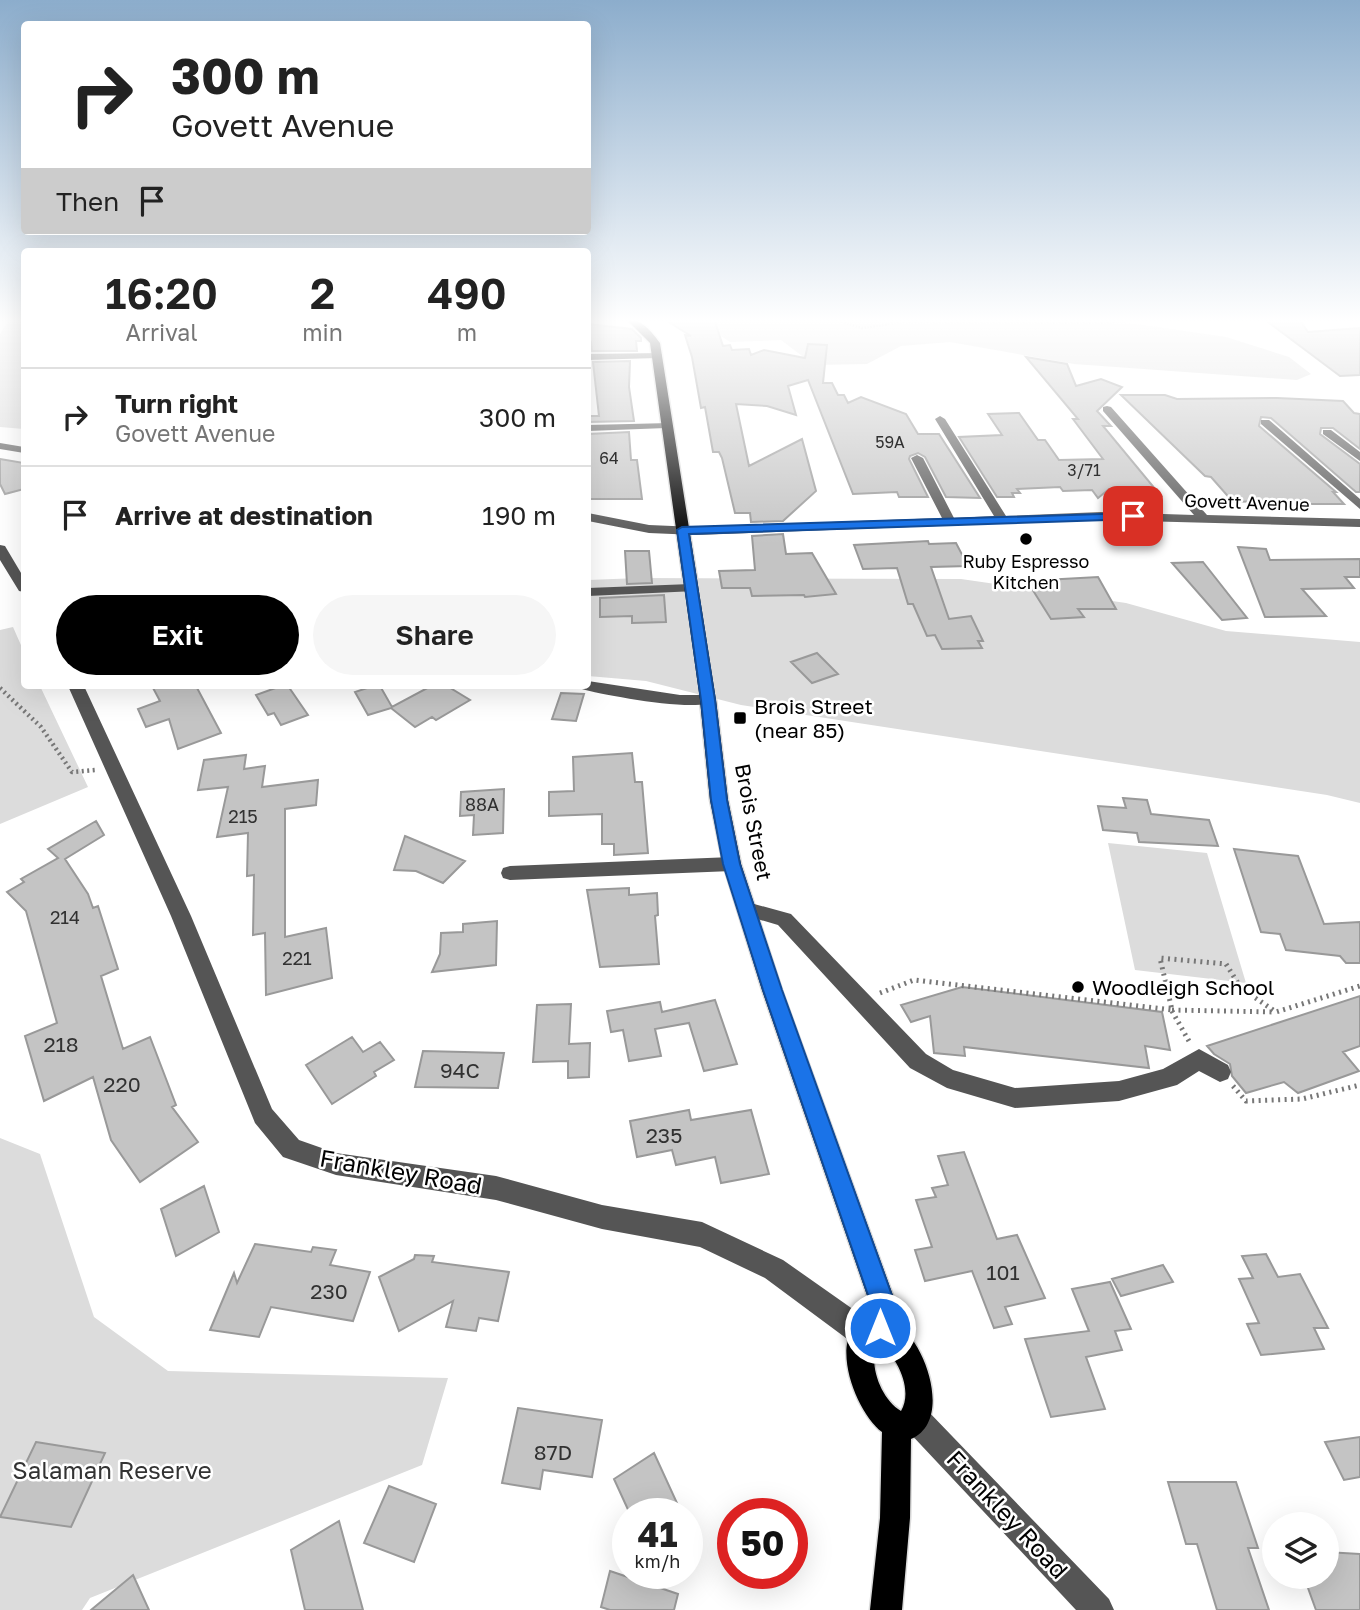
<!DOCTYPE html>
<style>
body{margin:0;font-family:"Golos Text",sans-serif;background:#f6f6f6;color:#222;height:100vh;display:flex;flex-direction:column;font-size:26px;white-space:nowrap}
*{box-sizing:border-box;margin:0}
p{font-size:23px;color:#767676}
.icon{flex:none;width:38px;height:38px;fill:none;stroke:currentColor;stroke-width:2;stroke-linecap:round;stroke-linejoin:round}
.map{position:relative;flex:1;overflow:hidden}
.sheet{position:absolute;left:21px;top:248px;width:570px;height:441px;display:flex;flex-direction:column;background:#fff;border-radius:7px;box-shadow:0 7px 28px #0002}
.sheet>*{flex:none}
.guide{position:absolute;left:21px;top:21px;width:570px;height:214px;border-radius:7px;box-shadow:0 7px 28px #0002;background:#fff;color:#222;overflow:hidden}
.controls{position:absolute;left:1262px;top:1512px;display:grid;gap:14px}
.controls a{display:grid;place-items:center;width:77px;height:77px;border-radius:50%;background:#fff;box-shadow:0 7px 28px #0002;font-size:35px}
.speed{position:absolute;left:612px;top:1498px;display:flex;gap:14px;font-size:35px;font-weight:700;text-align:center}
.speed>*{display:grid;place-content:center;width:91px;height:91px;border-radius:50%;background:#fff;box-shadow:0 7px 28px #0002;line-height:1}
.speed small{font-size:18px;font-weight:400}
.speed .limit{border:10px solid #d22;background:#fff;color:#111}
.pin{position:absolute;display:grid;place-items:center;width:60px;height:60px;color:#fff;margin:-30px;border-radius:14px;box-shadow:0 4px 10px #0006}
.me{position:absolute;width:77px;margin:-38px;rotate:0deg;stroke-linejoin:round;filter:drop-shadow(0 0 5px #0008)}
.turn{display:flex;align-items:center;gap:24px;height:147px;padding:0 35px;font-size:32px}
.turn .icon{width:91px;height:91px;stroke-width:2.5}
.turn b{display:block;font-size:49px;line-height:60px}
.then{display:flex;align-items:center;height:66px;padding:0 35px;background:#0003;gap:14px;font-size:26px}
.eta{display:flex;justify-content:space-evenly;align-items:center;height:119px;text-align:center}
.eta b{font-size:42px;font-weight:600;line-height:49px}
.button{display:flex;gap:14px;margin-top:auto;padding:14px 35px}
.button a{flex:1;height:80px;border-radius:42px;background:#000;color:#fff;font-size:28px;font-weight:600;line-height:80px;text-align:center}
.button a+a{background:#f6f6f6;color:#222}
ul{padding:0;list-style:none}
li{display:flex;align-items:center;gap:21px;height:98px;padding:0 35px;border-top:2px solid #e0e0e0}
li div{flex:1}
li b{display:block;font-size:26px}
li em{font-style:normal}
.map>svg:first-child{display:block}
.green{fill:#dcdcdc}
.building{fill:#c4c4c4;stroke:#999;stroke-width:2}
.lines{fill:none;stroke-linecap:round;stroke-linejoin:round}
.major-casing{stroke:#dbdbdb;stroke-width:3}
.path-far2{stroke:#777;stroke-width:2.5;stroke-dasharray:1 2;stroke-linecap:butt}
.path-far1{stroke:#777;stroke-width:4.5;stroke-dasharray:2 3.5;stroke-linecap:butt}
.path{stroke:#777;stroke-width:5;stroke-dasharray:2 4.5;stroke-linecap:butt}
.minor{fill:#555;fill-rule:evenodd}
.major{fill:#000;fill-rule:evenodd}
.route{fill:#1a73e8;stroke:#114b97;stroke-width:2}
.poi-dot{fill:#000;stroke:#fff;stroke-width:2.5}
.labels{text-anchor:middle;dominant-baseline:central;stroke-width:5;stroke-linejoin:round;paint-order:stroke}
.far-number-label{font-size:16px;fill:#313131}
.far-street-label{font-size:18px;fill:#000;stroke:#fff}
.far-poi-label{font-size:18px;fill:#000;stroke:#fff}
.number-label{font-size:18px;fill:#313131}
.poi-label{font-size:21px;fill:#000;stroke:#fff;text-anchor:start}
.street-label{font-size:21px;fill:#000;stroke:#fff}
.near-number-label{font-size:21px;fill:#313131}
.near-street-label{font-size:24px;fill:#000;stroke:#fff}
.near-park-label{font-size:24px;fill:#333;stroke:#fff}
</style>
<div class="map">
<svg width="1360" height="1610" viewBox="0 0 1360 1610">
<rect width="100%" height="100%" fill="#fff"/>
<path class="green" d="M 13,319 L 24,319 L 24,429 L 0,427 L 0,334 L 9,320 Z
M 695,319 L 1102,319 L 1226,337 L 1289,357 L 1311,374 L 1297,380 L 1074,364 L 950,342 L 901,346 L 867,364 L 814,365 L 781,340 L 730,342 Z
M 639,578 L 961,579 L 1126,603 L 1226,631 L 1360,642 L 1360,803 L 1327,795 L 741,705 L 646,681 L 588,676 L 588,580 Z
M 13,627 L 24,652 L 24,686 L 40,686 L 88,787 L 0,824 L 0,630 Z
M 1108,843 L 1207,853 L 1246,983 L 1135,970 Z
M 0,1138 L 40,1154 L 94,1317 L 168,1371 L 448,1378 L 422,1465 L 90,1598 L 82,1610 L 0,1610 Z"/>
<path class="building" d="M 664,319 L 714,319 L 723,346 L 730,345 L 732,350 L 749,349 L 751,355 L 764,350 L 805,358 L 808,344 L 827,345 L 823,383 L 832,383 L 838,395 L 844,395 L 848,403 L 861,397 L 906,414 L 918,434 L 939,434 L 980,498 L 946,497 L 925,457 L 918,453 L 910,456 L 909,459 L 928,497 L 899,497 L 897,492 L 853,494 L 808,380 L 788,386 L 796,415 L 767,406 L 736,404 L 749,466 L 802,439 L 816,491 L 783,521 L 751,522 L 750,513 L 735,513 L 722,458 L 719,452 L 713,452 L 705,407 L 701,408 L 692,357 L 685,335 L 691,336 Z
M 1264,319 L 1299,319 L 1308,332 L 1360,328 L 1360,375 L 1340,376 Z
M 588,324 L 632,329 L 641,338 L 641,341 L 636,341 L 637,351 L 592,351 L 591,342 L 588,343 Z
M 1026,357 L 1067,364 L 1076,386 L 1101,379 L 1122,387 L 1097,411 L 1111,426 L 1103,426 L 1161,496 L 1117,497 L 1109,489 L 1098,498 L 1092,490 L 1063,491 L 1060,487 L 1017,489 L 1020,493 L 1012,493 L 1014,497 L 997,497 L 959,437 L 1002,435 L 988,414 L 1019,413 L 1038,440 L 1045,440 L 1059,460 L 1103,459 L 1073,419 L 1078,419 Z
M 630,361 L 629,387 L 634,421 L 588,422 L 588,416 L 599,416 L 593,362 Z
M 1121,395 L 1165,395 L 1177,399 L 1277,398 L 1343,401 L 1354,413 L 1360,414 L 1360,449 L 1333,428 L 1321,428 L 1320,434 L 1360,464 L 1360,492 L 1356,492 L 1271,418 L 1261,417 L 1259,426 L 1336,492 L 1333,492 L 1344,504 L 1305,504 L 1302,500 L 1233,502 L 1211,477 L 1205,476 Z
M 629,432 L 631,460 L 637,460 L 642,499 L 588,499 L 588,434 Z
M 0,459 L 24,463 L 24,489 L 5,494 L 0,484 Z
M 783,534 L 786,554 L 812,553 L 836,594 L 805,597 L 804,595 L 752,596 L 750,588 L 722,588 L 719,571 L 755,570 L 752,536 Z
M 928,541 L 929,544 L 956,543 L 968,566 L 931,567 L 949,619 L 971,616 L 983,641 L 978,641 L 982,648 L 942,649 L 935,635 L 927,636 L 913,604 L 908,604 L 897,568 L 863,569 L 854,545 Z
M 1238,547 L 1266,549 L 1270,560 L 1360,559 L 1360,577 L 1345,577 L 1354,588 L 1302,589 L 1326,616 L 1265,617 Z
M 625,551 L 649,551 L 652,583 L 627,584 Z
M 1203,562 L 1247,618 L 1222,620 L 1172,563 Z
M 1098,577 L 1116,609 L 1078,609 L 1084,617 L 1051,619 L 1027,581 Z
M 664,595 L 666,622 L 632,623 L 632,616 L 600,617 L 600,598 Z
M 817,653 L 838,674 L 812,683 L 791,662 Z
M 152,686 L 196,686 L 221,733 L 178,749 L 169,719 L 146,727 L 138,709 L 160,701 Z
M 281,686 L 288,686 L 308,715 L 281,725 L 274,713 L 268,715 L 256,695 Z
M 373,686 L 380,686 L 392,707 L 431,686 L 447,686 L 470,700 L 436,720 L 432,717 L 415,727 L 391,708 L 368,715 L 355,692 Z
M 561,693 L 584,694 L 576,721 L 552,719 Z
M 632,753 L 635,782 L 642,782 L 648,853 L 614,855 L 614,844 L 602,844 L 602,814 L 549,816 L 549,792 L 574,791 L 573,757 Z
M 246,755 L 244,769 L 265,766 L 262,787 L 318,780 L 316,805 L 285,809 L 285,937 L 326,928 L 332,978 L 266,995 L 265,933 L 253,935 L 254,875 L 247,876 L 248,833 L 217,837 L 228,787 L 198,790 L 204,760 Z
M 504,789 L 503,833 L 473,835 L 474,815 L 460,816 L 461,792 Z
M 1123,798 L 1147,800 L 1151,814 L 1209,820 L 1218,846 L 1139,842 L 1137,833 L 1103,830 L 1098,806 L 1126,808 Z
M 96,821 L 104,835 L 65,859 L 88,894 L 93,908 L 98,906 L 118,969 L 101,976 L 123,1049 L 150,1037 L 176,1105 L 172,1107 L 198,1142 L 140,1182 L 111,1140 L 93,1077 L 44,1101 L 25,1036 L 57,1023 L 26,911 L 7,892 L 24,882 L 21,879 L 58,858 L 48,849 Z
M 405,836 L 465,861 L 443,883 L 416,871 L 394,870 Z
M 1234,849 L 1298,856 L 1324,924 L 1360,922 L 1360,963 L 1346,963 L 1340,956 L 1286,950 L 1280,934 L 1261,932 Z
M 629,888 L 629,895 L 657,893 L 658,915 L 655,916 L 659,964 L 600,967 L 587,890 Z
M 497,921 L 496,965 L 432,972 L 440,954 L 441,933 L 463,932 L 463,924 Z
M 962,987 L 1162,1012 L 1170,1050 L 1145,1046 L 1149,1068 L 964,1047 L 965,1056 L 934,1053 L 930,1016 L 911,1022 L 901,1005 Z
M 1360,996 L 1360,1046 L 1343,1052 L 1359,1071 L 1298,1093 L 1284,1082 L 1246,1093 L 1232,1076 L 1230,1064 L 1214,1054 L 1207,1046 Z
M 715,1000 L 737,1064 L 704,1071 L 689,1023 L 655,1029 L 661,1056 L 629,1061 L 623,1030 L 611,1032 L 607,1011 L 660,1002 L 662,1012 Z
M 571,1004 L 569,1044 L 590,1043 L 589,1077 L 568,1078 L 568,1061 L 533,1062 L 537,1005 Z
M 352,1037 L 363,1052 L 380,1042 L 394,1060 L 374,1072 L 376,1076 L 332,1104 L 306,1065 Z
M 423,1051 L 504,1053 L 498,1088 L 415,1087 Z
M 689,1110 L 691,1120 L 751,1110 L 769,1174 L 721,1183 L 715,1157 L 676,1165 L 672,1150 L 637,1157 L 630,1121 Z
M 964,1152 L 997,1239 L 1017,1235 L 1045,1298 L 1005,1307 L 1012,1324 L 994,1328 L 972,1271 L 925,1281 L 915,1250 L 932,1247 L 916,1200 L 936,1197 L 932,1188 L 948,1185 L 938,1156 Z
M 204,1186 L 219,1232 L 176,1256 L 161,1209 Z
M 255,1244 L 311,1252 L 313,1247 L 336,1250 L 330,1265 L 370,1272 L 353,1321 L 271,1307 L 259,1337 L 210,1330 L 234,1273 L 237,1283 Z
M 1266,1254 L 1278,1277 L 1300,1274 L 1328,1328 L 1314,1328 L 1324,1349 L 1261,1355 L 1247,1324 L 1259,1323 L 1239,1279 L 1253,1278 L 1242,1256 Z
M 415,1255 L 434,1256 L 432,1262 L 509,1272 L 498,1321 L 479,1318 L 476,1331 L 446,1327 L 453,1301 L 399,1331 L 379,1277 L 414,1259 Z
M 1163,1265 L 1173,1282 L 1121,1296 L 1112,1279 Z
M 1110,1282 L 1131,1329 L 1115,1331 L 1122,1350 L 1086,1357 L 1105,1409 L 1051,1417 L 1025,1339 L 1089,1331 L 1072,1289 Z
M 518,1408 L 602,1420 L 592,1477 L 543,1470 L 540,1489 L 502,1483 Z
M 1360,1437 L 1360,1477 L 1344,1480 L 1325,1442 Z
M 36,1442 L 105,1453 L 71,1527 L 0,1517 Z
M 654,1453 L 682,1514 L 630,1514 L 614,1479 Z
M 1168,1482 L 1236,1482 L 1258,1548 L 1248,1548 L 1269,1610 L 1217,1610 L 1197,1544 L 1186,1544 Z
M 389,1486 L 436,1504 L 414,1562 L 364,1543 Z
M 339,1521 L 363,1610 L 305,1610 L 291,1550 Z
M 1326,1552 L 1360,1554 L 1360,1610 L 1316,1610 L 1304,1577 L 1326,1577 Z
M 610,1571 L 678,1594 L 674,1610 L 610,1610 L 601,1607 Z
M 133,1575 L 149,1610 L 91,1610 Z"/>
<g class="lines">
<g class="major-casing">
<path id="major" d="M 626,319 C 642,319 651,331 660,343 L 716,700 L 728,800 L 741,864 L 782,990 L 895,1301 L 893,1321 C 925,1338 954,1421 911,1439 L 910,1518 L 902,1610 L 870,1610 L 880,1518 L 882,1432 C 856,1413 825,1335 867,1317 L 869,1301 L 762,990 L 723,864 L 710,800 L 700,700 L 650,343 ZM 877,1342 C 896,1354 914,1389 901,1411 C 881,1399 868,1365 877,1342 Z"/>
</g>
<path class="path-far2" d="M 833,319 L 862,328 L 904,322 L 1109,323 L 1117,320 L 1115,319"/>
<path class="path-far1" d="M 0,688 L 41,727 L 72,772 L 96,770"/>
<path class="path" d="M 880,993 L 914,980 L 1172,1010 L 1160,958 L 1226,964 L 1241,988 L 1276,1012 L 1360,986
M 1172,1010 L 1276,1012
M 1172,1011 L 1190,1043
M 1233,1086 L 1246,1101 L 1302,1099 L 1360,1085"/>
<path class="minor" d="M 660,353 L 662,355 L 657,358 L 588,360 L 588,354 Z
M 1107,406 L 1111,407 L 1207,515 L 1360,519 L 1360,527 L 1101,520 L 696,535 L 649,533 L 588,521 L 588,513 L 649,525 L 696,527 L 942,518 L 911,458 L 917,455 L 923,458 L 954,518 L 994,516 L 935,419 L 940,416 L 945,419 L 1006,516 L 1101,512 L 1194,515 L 1103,411 L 1103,407 Z
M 1261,420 L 1269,420 L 1360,499 L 1360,509 L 1261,424 Z
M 670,423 L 670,427 L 666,428 L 588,431 L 588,425 Z
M 1323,430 L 1331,430 L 1360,452 L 1360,461 L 1323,434 Z
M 0,443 L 24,447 L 24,453 L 0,449 Z
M 0,545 L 5,546 L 24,578 L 24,592 L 19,591 L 0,560 Z
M 691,584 L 698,588 L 696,591 L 588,596 L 588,588 Z
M 588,681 L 680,695 L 708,695 L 716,700 C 703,714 603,695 582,689 L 579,686 L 588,686 Z
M 68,686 L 84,686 L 191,916 L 272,1109 L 299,1140 L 336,1153 L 496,1176 L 602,1205 L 702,1222 L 783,1260 L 874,1324 L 877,1334 L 874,1344 L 864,1347 L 854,1344 L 765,1278 L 700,1247 L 602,1229 L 496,1200 L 336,1175 L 283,1157 L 255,1123 L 171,916 Z
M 732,857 L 739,859 L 741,864 L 739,869 L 732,871 L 510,880 L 503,878 L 501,873 L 503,868 L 510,866 Z
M 747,902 L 791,914 L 926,1054 L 953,1070 L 1015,1088 L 1119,1081 L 1163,1069 L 1199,1049 L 1228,1065 L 1231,1072 L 1228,1079 L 1220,1082 L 1199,1071 L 1177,1085 L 1119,1101 L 1015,1108 L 947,1088 L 910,1068 L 778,925 L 740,914 L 737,909 L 740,904 Z
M 916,1405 L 926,1409 L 1109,1599 L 1114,1610 L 1076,1610 L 906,1429 L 902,1419 L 906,1409 Z"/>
<use href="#major" class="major"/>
</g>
<linearGradient id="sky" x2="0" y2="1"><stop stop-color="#8cadcc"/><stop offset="0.59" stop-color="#fff"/><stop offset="1" stop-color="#fff" stop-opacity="0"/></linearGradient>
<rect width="1360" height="544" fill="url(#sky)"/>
<path class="route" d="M 1133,513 L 1139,516 L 1137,519 L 689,534 L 715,700 L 727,800 L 740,864 L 782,990 L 894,1301 L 888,1336 L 880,1340 L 871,1336 L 867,1328 L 870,1301 L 763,990 L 723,864 L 711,800 L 701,700 L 677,530 L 682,527 Z"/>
<g class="poi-dot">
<circle cx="1026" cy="539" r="7"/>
<rect x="733" y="711" width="14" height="14" rx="3.5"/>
<circle cx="1078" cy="987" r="7"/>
</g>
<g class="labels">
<g class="far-number-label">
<text x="890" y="442">59A</text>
<text x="609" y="458">64</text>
<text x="1084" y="470">3/71</text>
</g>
<g class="far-street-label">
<text transform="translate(1247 502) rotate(2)">Govett Avenue</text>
</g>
<g class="far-poi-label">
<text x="1026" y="561">Ruby Espresso<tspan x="1026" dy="21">Kitchen</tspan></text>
</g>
<g class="number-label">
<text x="482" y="804">88A</text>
<text x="243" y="816">215</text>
<text x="65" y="917">214</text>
<text x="297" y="958">221</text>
</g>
<g class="poi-label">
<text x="754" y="706">Brois Street<tspan x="754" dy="24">(near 85)</tspan></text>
<text x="1092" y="987">Woodleigh School</text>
</g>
<g class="street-label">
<text transform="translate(754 822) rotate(79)">Brois Street</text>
</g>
<g class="near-number-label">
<text x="61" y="1044">218</text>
<text x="460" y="1070">94C</text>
<text x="122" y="1084">220</text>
<text x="664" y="1135">235</text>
<text x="1003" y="1272">101</text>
<text x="329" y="1291">230</text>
<text x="553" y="1452">87D</text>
</g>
<g class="near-street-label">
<text transform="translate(401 1171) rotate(10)">Frankley Road</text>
<text transform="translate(1008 1514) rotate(47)">Frankley Road</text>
</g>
<g class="near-park-label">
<text x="112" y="1469">Salaman Reserve</text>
</g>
</g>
</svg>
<div class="controls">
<a><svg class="icon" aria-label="layers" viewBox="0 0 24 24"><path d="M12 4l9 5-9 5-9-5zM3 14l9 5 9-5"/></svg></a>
</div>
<div class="speed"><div>41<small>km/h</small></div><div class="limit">50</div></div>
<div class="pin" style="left:1133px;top:516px;background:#d93025"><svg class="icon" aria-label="arrive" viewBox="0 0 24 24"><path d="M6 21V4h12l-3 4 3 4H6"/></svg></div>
<svg class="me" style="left:880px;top:1328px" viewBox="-20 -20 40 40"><circle r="17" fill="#1a73e8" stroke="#fff" stroke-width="3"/><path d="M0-11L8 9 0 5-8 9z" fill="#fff"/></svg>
<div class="guide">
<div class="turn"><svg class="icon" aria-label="right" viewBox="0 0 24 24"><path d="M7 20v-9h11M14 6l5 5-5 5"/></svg><div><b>300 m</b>Govett Avenue</div></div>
<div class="then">Then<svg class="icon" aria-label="arrive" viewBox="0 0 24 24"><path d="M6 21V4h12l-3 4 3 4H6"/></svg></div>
</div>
<section class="sheet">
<div class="eta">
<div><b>16:20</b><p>Arrival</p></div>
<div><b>2</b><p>min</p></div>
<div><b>490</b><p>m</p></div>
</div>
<ul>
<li><svg class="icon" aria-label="right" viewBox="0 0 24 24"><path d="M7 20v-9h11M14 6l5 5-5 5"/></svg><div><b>Turn right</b><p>Govett Avenue</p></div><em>300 m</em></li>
<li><svg class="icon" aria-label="arrive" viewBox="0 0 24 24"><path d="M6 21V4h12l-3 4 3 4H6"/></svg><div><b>Arrive at destination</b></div><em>190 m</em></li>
</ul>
<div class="button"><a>Exit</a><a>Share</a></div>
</section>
</div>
